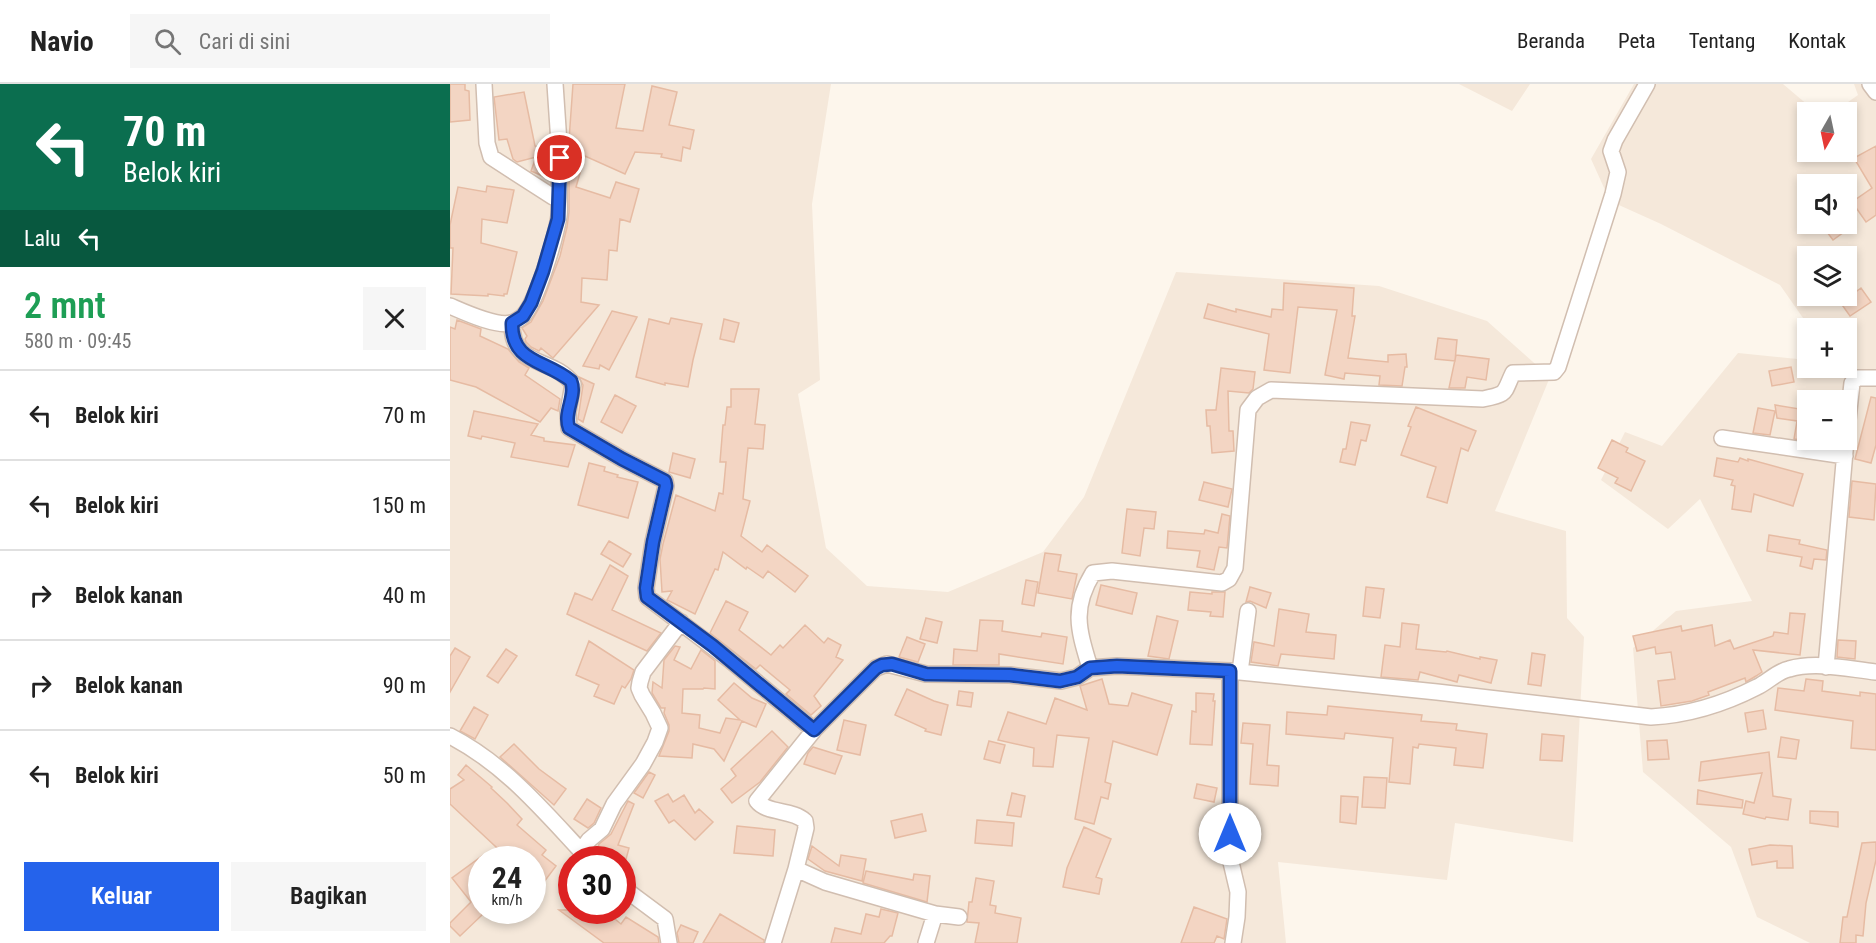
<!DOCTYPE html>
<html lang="id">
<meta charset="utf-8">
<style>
body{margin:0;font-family:"Roboto Condensed",sans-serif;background:#f6f6f6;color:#222;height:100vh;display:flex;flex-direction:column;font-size:22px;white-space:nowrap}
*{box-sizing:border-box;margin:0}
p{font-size:20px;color:#767676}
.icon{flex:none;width:33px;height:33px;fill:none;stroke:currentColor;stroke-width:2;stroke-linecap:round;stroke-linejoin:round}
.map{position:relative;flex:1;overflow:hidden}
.details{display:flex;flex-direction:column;background:#fff;width:450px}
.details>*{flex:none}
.hud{background:#0b6e4f;color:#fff;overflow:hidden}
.needle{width:39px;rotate:189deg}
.fabs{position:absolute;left:1347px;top:18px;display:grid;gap:12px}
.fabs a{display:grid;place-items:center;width:60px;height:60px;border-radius:0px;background:#fff;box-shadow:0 3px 9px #0003;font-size:30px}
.speed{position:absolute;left:18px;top:762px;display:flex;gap:12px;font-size:30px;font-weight:700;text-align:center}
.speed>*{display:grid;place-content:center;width:78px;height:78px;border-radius:50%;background:#fff;box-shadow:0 3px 9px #0003;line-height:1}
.speed small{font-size:15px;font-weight:400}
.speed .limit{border:9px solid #d22;background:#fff;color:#111}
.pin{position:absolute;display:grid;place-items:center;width:51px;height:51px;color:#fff;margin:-26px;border:3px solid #fff;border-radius:50%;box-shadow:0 2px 6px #0007}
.me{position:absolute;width:66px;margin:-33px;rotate:0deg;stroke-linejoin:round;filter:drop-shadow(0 0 4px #0008)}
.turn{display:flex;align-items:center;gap:21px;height:126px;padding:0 24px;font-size:27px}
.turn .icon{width:78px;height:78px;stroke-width:2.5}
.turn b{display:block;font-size:42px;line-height:51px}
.then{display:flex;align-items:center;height:57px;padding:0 24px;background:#0003;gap:12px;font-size:22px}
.round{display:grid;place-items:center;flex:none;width:63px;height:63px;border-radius:0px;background:#f6f6f6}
.overview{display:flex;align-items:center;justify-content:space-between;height:102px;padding:0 24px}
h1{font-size:36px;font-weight:600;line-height:45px;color:#1e9e55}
.primary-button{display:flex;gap:12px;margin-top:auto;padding:12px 24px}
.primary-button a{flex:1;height:69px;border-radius:0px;background:#2563eb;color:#fff;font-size:24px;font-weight:600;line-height:69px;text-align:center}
.primary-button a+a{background:#f6f6f6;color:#222}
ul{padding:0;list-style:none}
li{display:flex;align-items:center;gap:18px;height:90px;padding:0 24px;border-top:2px solid #e0e0e0}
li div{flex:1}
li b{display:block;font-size:22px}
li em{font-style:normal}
header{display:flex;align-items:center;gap:36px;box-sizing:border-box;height:84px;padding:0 30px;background:#fff;border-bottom:2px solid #e0e0e0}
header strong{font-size:28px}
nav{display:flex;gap:33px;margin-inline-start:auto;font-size:21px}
.search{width:420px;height:54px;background:#f6f6f6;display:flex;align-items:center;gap:15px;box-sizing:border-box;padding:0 21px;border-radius:0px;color:#767676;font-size:22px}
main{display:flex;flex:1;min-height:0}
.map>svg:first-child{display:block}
.residential{fill:#f5e8da;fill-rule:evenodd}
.building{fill:#f3d5c3;stroke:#e6bba3;stroke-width:1.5}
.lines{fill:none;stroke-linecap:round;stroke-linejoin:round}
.minor-casing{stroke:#d1beb0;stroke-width:18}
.minor{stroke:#fff;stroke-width:15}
.route-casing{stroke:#184099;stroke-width:15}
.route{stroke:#2563eb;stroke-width:10}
</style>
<header>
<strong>Navio</strong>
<div class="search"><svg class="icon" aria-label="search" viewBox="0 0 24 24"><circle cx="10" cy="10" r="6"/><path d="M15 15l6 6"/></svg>Cari di sini</div>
<nav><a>Beranda</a><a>Peta</a><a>Tentang</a><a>Kontak</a></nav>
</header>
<main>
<section class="details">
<div class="hud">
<div class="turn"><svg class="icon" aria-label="left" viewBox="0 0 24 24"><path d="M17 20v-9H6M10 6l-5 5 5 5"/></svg><div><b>70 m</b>Belok kiri</div></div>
<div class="then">Lalu<svg class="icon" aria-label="left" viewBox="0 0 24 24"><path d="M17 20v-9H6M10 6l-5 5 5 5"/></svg></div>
</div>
<div class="overview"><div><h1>2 mnt</h1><p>580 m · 09:45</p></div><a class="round"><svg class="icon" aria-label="close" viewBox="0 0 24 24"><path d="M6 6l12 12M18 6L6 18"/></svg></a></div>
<ul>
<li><svg class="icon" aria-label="left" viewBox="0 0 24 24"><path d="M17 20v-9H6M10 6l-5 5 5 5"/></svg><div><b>Belok kiri</b></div><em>70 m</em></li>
<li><svg class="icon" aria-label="left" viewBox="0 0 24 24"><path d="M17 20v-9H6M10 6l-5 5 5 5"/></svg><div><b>Belok kiri</b></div><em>150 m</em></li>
<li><svg class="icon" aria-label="right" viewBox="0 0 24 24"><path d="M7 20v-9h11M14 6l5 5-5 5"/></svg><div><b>Belok kanan</b></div><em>40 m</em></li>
<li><svg class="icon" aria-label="right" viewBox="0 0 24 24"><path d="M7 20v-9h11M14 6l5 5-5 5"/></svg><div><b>Belok kanan</b></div><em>90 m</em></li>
<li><svg class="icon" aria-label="left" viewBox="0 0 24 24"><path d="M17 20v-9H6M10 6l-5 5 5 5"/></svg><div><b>Belok kiri</b></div><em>50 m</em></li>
</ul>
<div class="primary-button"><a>Keluar</a><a>Bagikan</a></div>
</section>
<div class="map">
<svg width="1426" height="859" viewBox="0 0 1426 859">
<rect width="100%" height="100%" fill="#fdf6ec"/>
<path class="residential" d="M 0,0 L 381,0 L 362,120 L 370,296 L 348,310 L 376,464 L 417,502 L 498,508 L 593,468 L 634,413 L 726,188 L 929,202 L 1037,237 L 1100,293 L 1045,427 L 1116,447 L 1117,534 L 1134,553 L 1123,758 L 1005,739 L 997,796 L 828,778 L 836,859 L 0,859 ZM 32,776 L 82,776 L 82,826 L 32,826 ZM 122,776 L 172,776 L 172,826 L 122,826 Z
M 1009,0 L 1080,0 L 1062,27 Z
M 1184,0 L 1333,0 L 1366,28 L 1358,28 L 1358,68 L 1396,68 L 1396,28 L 1384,28 L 1408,11 L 1404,0 L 1426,0 L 1426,859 L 1360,859 L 1307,833 L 1281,763 L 1193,688 L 1183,564 L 1226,527 L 1302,517 L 1250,415 L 1218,445 L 1151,396 L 1175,348 L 1212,362 L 1288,269 L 1357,276 L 1358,284 L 1396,284 L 1396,244 L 1360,244 L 1330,201 L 1211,140 L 1160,117 L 1141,75 ZM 1358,100 L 1396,100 L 1396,140 L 1358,140 ZM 1358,172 L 1396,172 L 1396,212 L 1358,212 ZM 1358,316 L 1396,316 L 1396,356 L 1358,356 Z"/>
<path class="building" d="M 0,0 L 15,0 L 15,6 L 19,7 L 20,36 L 0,38 Z
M 123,0 L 175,0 L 166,44 L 193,47 L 202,2 L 227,8 L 219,41 L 244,46 L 240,65 L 233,63 L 231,77 L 211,73 L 212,70 L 185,68 L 175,90 L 135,72 L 126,103 L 160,114 L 166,98 L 189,105 L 180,138 L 170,135 L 167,167 L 159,166 L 157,196 L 132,194 L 131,218 L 149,221 L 103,274 L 91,264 L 89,267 L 81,263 L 76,258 L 75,255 L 77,252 L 72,244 L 81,238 L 93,217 L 110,172 L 117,143 L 119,128 L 119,56 Z
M 74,8 L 85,62 L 100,67 L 100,95 L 81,87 L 86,73 L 67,78 L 63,75 L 57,55 L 49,56 L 44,13 Z
M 1426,62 L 1426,131 L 1416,138 L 1402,118 L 1422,104 L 1404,74 Z
M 37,102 L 64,106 L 57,139 L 32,135 L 31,159 L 67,168 L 57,210 L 54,210 L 54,212 L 38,210 L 38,212 L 1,210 L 3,164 L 0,164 L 0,141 L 8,103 L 36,108 Z
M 1371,140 L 1405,140 L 1383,156 Z
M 1396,188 L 1407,207 L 1411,204 L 1421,218 L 1400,232 L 1390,218 L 1396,214 Z
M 834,199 L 904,204 L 902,232 L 905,232 L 898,274 L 938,278 L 938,271 L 956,270 L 957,283 L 955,283 L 952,302 L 929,301 L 930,292 L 895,289 L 894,295 L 875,291 L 887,226 L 848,223 L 840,289 L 814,286 L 819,250 L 754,234 L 758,220 L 786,228 L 786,225 L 821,233 L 822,225 L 833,226 Z
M 162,227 L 187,233 L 159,286 L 150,281 L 149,285 L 133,282 Z
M 221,234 L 252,240 L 243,276 L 238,303 L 215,299 L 215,301 L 186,293 L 199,235 L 219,240 Z
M 274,235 L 289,239 L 284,258 L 270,255 Z
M 7,236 L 31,245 L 30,252 L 58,265 L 69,278 L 79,284 L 75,291 L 110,315 L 108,327 L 101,324 L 90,338 L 26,303 L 0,296 L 0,243 L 5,245 Z
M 988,254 L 1007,256 L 1005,277 L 985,275 Z
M 1006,271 L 1039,275 L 1036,296 L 1017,293 L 1015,304 L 999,304 Z
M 1341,283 L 1344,298 L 1322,302 L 1319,287 Z
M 771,284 L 805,288 L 803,305 L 799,309 L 778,307 L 779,347 L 783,347 L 784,367 L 762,369 L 760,342 L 757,342 L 756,326 L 766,326 Z
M 129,293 L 144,300 L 133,338 L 128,335 L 133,301 Z
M 281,305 L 309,305 L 305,340 L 315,341 L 313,365 L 298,364 L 293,415 L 300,417 L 291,452 L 312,468 L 317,461 L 358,492 L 345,508 L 318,487 L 313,494 L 297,483 L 296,485 L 273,468 L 268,486 L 265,485 L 245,530 L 217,516 L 222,507 L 212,508 L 210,475 L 213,460 L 226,411 L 265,427 L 269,409 L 273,410 L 276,378 L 270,378 L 273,341 L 275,341 L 277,323 L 281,323 Z
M 165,311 L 186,322 L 172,349 L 151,338 Z
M 1421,313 L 1426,314 L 1426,361 L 1421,379 L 1405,375 Z
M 1350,316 L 1358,316 L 1358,357 L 1344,355 L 1347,337 L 1327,334 L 1325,321 L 1349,325 Z
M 966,323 L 1026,347 L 1018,367 L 1011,364 L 997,419 L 977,413 L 986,383 L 951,371 L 961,343 L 958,342 Z
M 1308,324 L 1325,327 L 1320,351 L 1303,349 Z
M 24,327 L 88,340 L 81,351 L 94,354 L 94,357 L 125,361 L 118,383 L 61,373 L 65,359 L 32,352 L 31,355 L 18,352 Z
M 901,338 L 920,341 L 916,357 L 911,356 L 905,381 L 890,378 L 893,365 L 896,365 Z
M 1162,356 L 1178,364 L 1176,368 L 1195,377 L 1181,407 L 1165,399 L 1168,394 L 1148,384 Z
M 223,369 L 245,375 L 240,394 L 219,388 Z
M 1267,374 L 1288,378 L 1290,374 L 1298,377 L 1298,375 L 1353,390 L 1343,422 L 1304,410 L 1301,428 L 1282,425 L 1285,402 L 1281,401 L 1283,396 L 1264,392 Z
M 139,379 L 155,383 L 154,387 L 168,391 L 167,393 L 188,398 L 178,434 L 128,421 Z
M 1402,397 L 1426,400 L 1424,436 L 1399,433 Z
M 754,398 L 782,405 L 778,423 L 749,416 Z
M 677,425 L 706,428 L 704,445 L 694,444 L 690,472 L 672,469 Z
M 772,430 L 780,432 L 777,464 L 769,463 L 764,486 L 747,483 L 750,467 L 717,464 L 718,447 L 754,450 L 755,446 L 768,449 Z
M 1319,451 L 1350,456 L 1349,460 L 1377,466 L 1376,476 L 1364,475 L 1362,485 L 1350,482 L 1352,473 L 1317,467 Z
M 159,457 L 181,470 L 173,483 L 151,470 Z
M 595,469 L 611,471 L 608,487 L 627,490 L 622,515 L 588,509 Z
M 160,481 L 178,492 L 162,526 L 211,549 L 197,567 L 117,530 L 125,509 L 142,516 Z
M 576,496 L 588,498 L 584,522 L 572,520 Z
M 651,501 L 687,509 L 682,530 L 646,521 Z
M 800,503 L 821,509 L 816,524 L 800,517 L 796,518 Z
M 916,503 L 934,505 L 930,534 L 913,532 Z
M 740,508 L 762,510 L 762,508 L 775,508 L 773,533 L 760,532 L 761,528 L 738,526 Z
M 276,517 L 298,528 L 289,546 L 321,571 L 330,561 L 333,564 L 355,541 L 374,559 L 378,554 L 391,561 L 386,573 L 393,576 L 364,612 L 371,622 L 361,631 L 336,610 L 340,606 L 310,581 L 306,585 L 260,549 Z
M 829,525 L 859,530 L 856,548 L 886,551 L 884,575 L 831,570 L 828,582 L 801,578 L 804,558 L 824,562 Z
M 1340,529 L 1355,530 L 1350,571 L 1303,566 L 1312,588 L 1306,592 L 1296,598 L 1295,594 L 1258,608 L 1259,611 L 1242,617 L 1211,622 L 1208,597 L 1225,595 L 1221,568 L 1206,570 L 1205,563 L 1187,567 L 1183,552 L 1231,542 L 1232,547 L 1262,541 L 1265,562 L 1280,556 L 1284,565 L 1323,552 L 1324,548 L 1338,550 Z
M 707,532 L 728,537 L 719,575 L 698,572 Z
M 476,534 L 492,538 L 487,559 L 470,555 Z
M 530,536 L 553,537 L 552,547 L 591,553 L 592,549 L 617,553 L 613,580 L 549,570 L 549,581 L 503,581 L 504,565 L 527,567 Z
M 952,539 L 969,541 L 966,565 L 996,568 L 997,567 L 1030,575 L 1030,573 L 1047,576 L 1041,599 L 1009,591 L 1007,598 L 970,588 L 968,596 L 931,593 L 935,561 L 950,563 Z
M 457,553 L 475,560 L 468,578 L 449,573 Z
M 1388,556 L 1406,557 L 1405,575 L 1387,573 Z
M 139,557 L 184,586 L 181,595 L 175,604 L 172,602 L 164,620 L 144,612 L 149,601 L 126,591 Z
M 225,562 L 230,563 L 224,576 L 241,585 L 251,566 L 265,577 L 265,605 L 254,604 L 253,605 L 233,605 L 232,629 L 250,631 L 249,644 L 270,649 L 276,634 L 290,636 L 268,616 L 284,599 L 302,614 L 316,620 L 306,643 L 292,637 L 274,677 L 264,665 L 243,660 L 242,674 L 209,672 L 219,647 L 219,641 L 214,629 L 215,624 L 211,624 L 202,609 L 203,598 L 212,604 L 214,576 Z
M 5,564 L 20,573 L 0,608 L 0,572 Z
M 56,565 L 67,572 L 48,599 L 37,592 Z
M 1082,569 L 1095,571 L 1091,602 L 1078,600 Z
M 652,595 L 659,620 L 678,622 L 682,609 L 722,621 L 707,671 L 663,657 L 655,698 L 661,700 L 658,715 L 651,713 L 644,740 L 625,735 L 639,654 L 607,651 L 603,683 L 583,682 L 584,664 L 548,656 L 558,628 L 596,640 L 605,614 L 637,626 L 630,602 Z
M 1356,595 L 1373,597 L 1372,607 L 1410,612 L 1410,608 L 1426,610 L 1426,666 L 1401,664 L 1403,637 L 1325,626 L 1328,604 L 1354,607 Z
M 457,605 L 484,617 L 498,621 L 491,651 L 475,647 L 476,645 L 445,631 Z
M 509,607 L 523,609 L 521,623 L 507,621 Z
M 746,609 L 764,610 L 763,617 L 765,617 L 762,661 L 740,660 L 742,627 L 746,628 Z
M 878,622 L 972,631 L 971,637 L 1007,640 L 1006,646 L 1037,650 L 1033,684 L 1004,681 L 1006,664 L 969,660 L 968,664 L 963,663 L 960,700 L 939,698 L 943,654 L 895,649 L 894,655 L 836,650 L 837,628 L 877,631 Z
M 24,623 L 38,631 L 25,655 L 10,647 Z
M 1313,626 L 1316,645 L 1298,648 L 1295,629 Z
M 394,636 L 416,641 L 410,671 L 387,666 Z
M 793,639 L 820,641 L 817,681 L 829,682 L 828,702 L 800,700 L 803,660 L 791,659 Z
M 322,647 L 338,663 L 310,698 L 282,719 L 271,705 L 286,692 L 281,685 Z
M 1092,650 L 1114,652 L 1112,677 L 1090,676 Z
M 1331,653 L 1349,656 L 1346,675 L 1328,673 Z
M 1217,656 L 1219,675 L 1198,676 L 1197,657 Z
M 539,657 L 555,661 L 550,679 L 534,675 Z
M 64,660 L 89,685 L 116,705 L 104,721 L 50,673 Z
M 363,663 L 392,672 L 385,690 L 354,680 L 358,669 Z
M 1319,668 L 1323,712 L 1341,715 L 1338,736 L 1316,733 L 1315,735 L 1293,730 L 1296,717 L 1304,719 L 1312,689 L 1249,697 L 1251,678 Z
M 16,681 L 42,703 L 41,704 L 57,719 L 72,735 L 67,741 L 96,766 L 92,771 L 106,782 L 94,798 L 82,790 L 82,776 L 60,776 L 0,720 L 0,705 L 14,696 L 8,691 Z
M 199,688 L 205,691 L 193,714 L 184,709 Z
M 914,693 L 937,694 L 935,724 L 912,723 Z
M 747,700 L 767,704 L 764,718 L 744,714 Z
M 1248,706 L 1293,716 L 1292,724 L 1247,720 Z
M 562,709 L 575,712 L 571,733 L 557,731 Z
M 218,710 L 223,718 L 234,711 L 245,729 L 249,725 L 263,738 L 245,756 L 224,736 L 219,739 L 205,717 Z
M 891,712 L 908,713 L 906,740 L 890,738 Z
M 137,715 L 151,724 L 144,739 L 138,744 L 124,735 Z
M 178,717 L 184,720 L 168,761 L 179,764 L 175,779 L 172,778 L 172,776 L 163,776 L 146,771 L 149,760 L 161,750 Z
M 1360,727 L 1388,728 L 1388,743 L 1360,739 Z
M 472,730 L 476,747 L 445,754 L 441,737 Z
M 527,736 L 564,739 L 562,762 L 525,759 Z
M 287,742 L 325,746 L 323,772 L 284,769 Z
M 634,743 L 661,755 L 646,793 L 652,795 L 649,810 L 613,803 L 617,784 Z
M 1426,758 L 1426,776 L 1416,819 L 1413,852 L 1406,851 L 1406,859 L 1390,859 L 1393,833 L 1397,833 L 1412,759 Z
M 1320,761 L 1342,762 L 1343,784 L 1327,784 L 1327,777 L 1302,781 L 1299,765 Z
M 362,762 L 389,782 L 391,771 L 416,775 L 412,797 L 375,787 L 358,775 Z
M 32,772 L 32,831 L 10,852 L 0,842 L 0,839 L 21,818 L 2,794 Z
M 416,787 L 463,796 L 464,790 L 480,792 L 477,818 L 413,799 Z
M 526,794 L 544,797 L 540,821 L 546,822 L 545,829 L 571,834 L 567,859 L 525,859 L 529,839 L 517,838 L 519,818 L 522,818 Z
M 744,823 L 777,835 L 774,855 L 767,852 L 764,859 L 731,859 Z
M 431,825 L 448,829 L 442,852 L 440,852 L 434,859 L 381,859 L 385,844 L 411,850 L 416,830 L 429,833 Z
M 109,826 L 154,826 L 171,840 L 176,833 L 208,853 L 209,859 L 154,859 Z
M 270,830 L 314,856 L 314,859 L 253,859 Z
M 231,841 L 248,848 L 243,859 L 229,859 L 227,849 Z"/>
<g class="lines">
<g class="minor-casing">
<path id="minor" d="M 105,0 L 110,74 L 109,114
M 1420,0 L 1426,8
M 0,222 C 14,228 46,243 61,239 C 65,238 71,234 73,232 C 87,218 106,152 109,132 C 110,126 109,120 109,114 L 103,113 L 41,73 L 37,59 L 34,0
M 62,239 C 61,285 103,272 123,300 L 118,328 L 119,344 L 172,375 L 215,397 L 216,402 L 203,458 L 196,504 L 197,513 L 280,576 L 364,646
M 1272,354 L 1395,372
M 1396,354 L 1402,299 L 1407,294 L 1426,294
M 1376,583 L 1396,356
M 640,584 C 629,547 621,525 643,489 L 662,487 L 772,499 L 779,495 L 785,484 L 798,326 L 807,314 L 821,306 L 1033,315 C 1058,310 1053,310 1063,289 L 1104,288 L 1108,283 L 1163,110 L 1168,88 L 1161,67 L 1165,56 L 1197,0
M 780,587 L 780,774 L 788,808 L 787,833 L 783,859
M 790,588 L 798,527
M 0,652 C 53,679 91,724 131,767 L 139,756 L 152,745 L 164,720 L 193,680 L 205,658 L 210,644 L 203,629 L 192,611 L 189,604 L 190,598 L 193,588 L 231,538
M 172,803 L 215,835 L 219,859
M 509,833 L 485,830 L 375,798 L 346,785 L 356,744 L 355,737 C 342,725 317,730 307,717 L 364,646 L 426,584 L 437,580 L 476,590 L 560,591 L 611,597 L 627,593 L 640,584 L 667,582 L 780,587 L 987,608 L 1201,633 C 1238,631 1274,620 1307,603 C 1318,598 1326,588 1339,585 C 1366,577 1398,585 1426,588
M 323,859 L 346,785
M 476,859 L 485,830"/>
</g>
<use href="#minor" class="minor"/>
</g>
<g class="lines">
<g class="route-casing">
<path id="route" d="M 110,74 L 108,135 L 93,187 L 81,219 L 73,232 L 62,239 C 61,279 96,276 121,297 C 127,312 113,328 119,344 L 172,375 L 215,397 L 216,402 L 203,458 L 196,504 L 197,513 L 263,562 L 364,646 L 426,584 L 432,581 L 442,580 L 476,590 L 560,591 L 610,597 L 627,593 L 640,584 L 667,582 L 780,587 L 780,750"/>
</g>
<use href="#route" class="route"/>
</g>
</svg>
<div class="fabs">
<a><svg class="needle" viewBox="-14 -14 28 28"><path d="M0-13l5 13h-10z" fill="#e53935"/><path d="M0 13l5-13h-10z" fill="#767676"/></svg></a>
<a><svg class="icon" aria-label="sound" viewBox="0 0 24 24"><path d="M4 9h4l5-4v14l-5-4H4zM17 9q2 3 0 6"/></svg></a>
<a><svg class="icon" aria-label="layers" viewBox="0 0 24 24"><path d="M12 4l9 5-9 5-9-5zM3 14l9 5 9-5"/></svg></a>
<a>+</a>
<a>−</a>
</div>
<div class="speed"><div>24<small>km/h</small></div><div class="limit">30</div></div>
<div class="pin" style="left:110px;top:74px;background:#d93025"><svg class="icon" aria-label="arrive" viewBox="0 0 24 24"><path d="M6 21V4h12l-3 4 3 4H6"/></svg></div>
<svg class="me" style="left:780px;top:750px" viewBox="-20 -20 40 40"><circle r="19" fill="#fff"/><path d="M0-13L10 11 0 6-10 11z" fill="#2563eb"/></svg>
</div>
</main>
